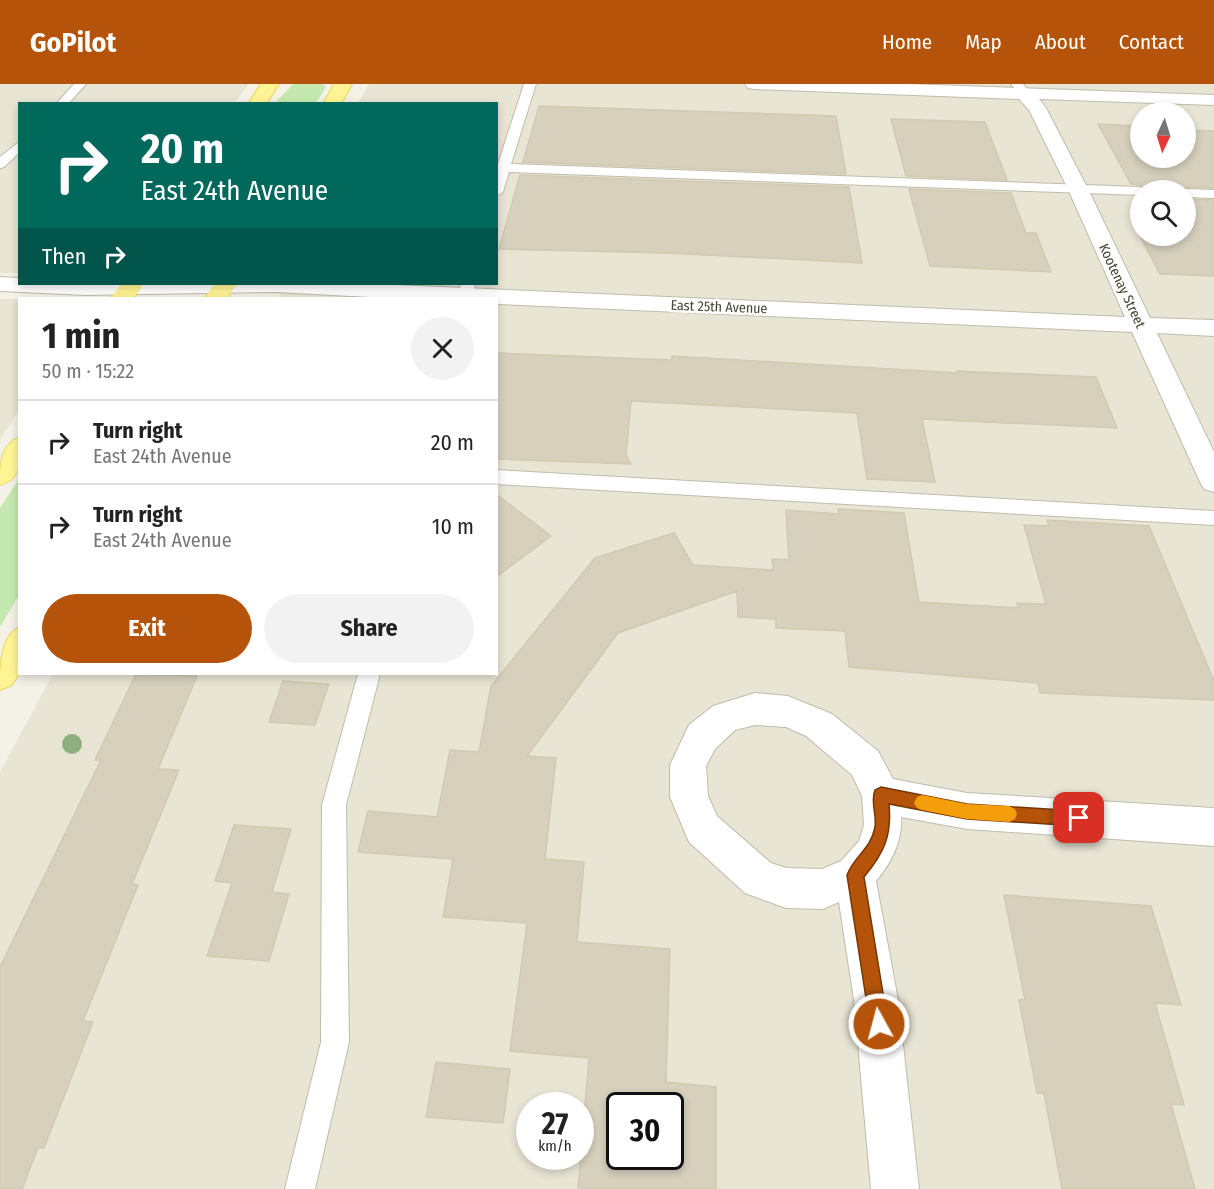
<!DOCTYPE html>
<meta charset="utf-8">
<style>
body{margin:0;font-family:"Fira Sans Condensed",sans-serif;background:#f2f2f2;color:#222;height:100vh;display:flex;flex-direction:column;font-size:22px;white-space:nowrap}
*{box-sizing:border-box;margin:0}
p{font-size:20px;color:#767676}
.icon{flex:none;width:33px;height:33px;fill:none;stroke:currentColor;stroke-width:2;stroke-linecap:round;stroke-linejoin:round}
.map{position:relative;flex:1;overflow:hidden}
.sheet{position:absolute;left:18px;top:213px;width:480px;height:378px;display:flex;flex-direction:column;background:#fff;border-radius:0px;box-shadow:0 3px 9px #0003}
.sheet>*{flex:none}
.hud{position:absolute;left:18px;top:18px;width:480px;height:183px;border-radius:0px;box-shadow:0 3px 9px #0003;background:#00695c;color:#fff;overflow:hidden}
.needle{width:39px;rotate:184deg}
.controls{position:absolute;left:1130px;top:18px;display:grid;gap:12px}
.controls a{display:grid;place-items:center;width:66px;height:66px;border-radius:50%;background:#fff;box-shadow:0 3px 9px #0003;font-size:30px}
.speed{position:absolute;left:516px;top:1008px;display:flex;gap:12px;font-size:30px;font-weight:700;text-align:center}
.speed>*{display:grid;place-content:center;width:78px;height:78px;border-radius:50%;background:#fff;box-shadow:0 3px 9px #0003;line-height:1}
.speed small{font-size:15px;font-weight:400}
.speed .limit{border:3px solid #111;border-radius:9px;background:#fff;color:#111}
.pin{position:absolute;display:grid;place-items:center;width:51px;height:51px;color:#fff;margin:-26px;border-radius:12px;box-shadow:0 3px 9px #0006}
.me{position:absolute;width:66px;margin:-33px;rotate:353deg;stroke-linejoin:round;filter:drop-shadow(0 0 4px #0008)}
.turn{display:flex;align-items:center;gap:21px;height:126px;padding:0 24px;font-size:27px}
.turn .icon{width:78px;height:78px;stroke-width:2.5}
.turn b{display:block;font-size:42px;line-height:51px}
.then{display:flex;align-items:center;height:57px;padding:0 24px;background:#0003;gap:12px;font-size:22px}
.round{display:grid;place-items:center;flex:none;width:63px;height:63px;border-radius:32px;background:#f2f2f2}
.head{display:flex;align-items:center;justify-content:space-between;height:102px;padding:0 24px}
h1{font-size:36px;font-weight:700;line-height:45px}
.action{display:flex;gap:12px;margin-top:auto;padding:12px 24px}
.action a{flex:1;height:69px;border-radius:36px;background:#b45309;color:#fff;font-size:24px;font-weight:700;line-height:69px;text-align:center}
.action a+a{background:#f2f2f2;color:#222}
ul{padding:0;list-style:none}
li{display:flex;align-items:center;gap:18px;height:84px;padding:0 24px;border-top:2px solid #e0e0e0}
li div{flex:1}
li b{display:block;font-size:22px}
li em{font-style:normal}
header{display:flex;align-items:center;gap:36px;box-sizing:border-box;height:84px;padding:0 30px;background:#b45309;color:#fff}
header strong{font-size:28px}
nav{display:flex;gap:33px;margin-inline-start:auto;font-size:21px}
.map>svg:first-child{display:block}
.residential{fill:#e8e5d5;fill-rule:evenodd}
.green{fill:#c5e8b0}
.building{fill:#d6d0bd;stroke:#d1cab0;stroke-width:1.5;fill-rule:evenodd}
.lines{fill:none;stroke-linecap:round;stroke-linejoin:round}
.service-casing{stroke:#bfbcaa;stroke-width:2}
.minor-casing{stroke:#bfbcaa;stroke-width:2}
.primary-casing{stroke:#e5d564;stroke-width:2}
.service{fill:#fff;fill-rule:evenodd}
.minor{fill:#fff;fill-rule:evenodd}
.primary{fill:#fff495;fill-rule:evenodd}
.tree{fill:#8db07e}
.route{fill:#b45309;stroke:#753606;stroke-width:1.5}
.slow{fill:#f59e0b}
.labels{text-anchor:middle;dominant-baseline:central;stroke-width:5;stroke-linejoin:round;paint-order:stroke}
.far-street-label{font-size:14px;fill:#474436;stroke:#fff}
</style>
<header>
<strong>GoPilot</strong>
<nav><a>Home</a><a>Map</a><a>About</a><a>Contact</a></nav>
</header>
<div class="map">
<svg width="1214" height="1105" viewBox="0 0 1214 1105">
<rect width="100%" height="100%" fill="#f4f2e7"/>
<path class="residential" d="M 0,0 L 249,0 L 234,19 L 20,20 L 19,189 L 0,189 Z
M 369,0 L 1214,0 L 1214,1105 L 0,1105 L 0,688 L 53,590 L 496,590 L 496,214 L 278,214 L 286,200 L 496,200 L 496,20 L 358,19 ZM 1140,28 L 1185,28 L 1185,74 L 1140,74 ZM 1140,106 L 1185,106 L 1185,152 L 1140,152 ZM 530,1022 L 580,1022 L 580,1072 L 530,1072 ZM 620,1022 L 670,1022 L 670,1072 L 620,1072 Z
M 0,215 L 20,215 L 19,327 L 0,355 Z"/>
<path class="green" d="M 293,0 L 323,0 L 326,3 L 316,19 L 275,19 Z
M 19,395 L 19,511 L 0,543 L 0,424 Z"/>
<path class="building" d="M 539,22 L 836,32 L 846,90 L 523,78 Z
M 891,35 L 985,38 L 1007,96 L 906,92 Z
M 1098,40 L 1140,42 L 1140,74 L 1185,74 L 1185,46 L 1214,47 L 1214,104 L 1185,103 L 1178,106 L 1148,106 L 1141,101 L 1131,100 Z
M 520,91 L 849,103 L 862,179 L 667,169 L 499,165 Z
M 909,105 L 1011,109 L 1026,149 L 1036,149 L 1051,188 L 930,182 Z
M 1185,115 L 1214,116 L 1214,192 L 1160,190 L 1138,149 L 1140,152 L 1185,152 Z
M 496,269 L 672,276 L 672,272 L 958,289 L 957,287 L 1096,293 L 1117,344 L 922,335 L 935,398 L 867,395 L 857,329 L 631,317 L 626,371 L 631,380 L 496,375 Z
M 496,410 L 551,452 L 496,493 Z
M 838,425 L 904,429 L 919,518 L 1018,524 L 1017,519 L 1046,520 L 1024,441 L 1049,442 L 1047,436 L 1149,442 L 1214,597 L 1214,616 L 1040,609 L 1038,599 L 849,583 L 845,547 L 776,544 L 776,535 L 738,533 L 737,507 L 618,549 L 527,672 L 556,674 L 545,775 L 584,778 L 577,858 L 670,865 L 666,998 L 716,1003 L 716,1105 L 578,1105 L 589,974 L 510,967 L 527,839 L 443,833 L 453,775 L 358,768 L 368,727 L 437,733 L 450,666 L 479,668 L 491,602 L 595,474 L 674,449 L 693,481 L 773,486 L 772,475 L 789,476 L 786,426 L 839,430 ZM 620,1022 L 670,1022 L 670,1072 L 620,1072 Z
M 136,590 L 197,592 L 158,685 L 179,686 L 132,800 L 138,801 L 83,937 L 93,938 L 44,1064 L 38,1064 L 22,1105 L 0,1105 L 0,883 L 101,676 L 95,676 Z
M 283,597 L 329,600 L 315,641 L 269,638 Z
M 234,741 L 291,745 L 272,808 L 289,810 L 269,877 L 207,872 L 232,799 L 215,797 Z
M 1004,811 L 1151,822 L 1181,921 L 1155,919 L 1184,1021 L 1171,1020 L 1195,1105 L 1062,1105 L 1044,1009 L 1037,1009 L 1019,916 L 1025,916 Z
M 436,978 L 510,985 L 503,1039 L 426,1033 Z"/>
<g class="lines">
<g class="service-casing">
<path id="service" d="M 74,0 L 86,0 L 68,20 L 56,20 Z
M 524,0 L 536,0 L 511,80 L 1140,103 L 1146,106 L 1140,106 L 1140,111 L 509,88 L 503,108 L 496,112 L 496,86 Z
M 1011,0 L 1023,0 L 1031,10 L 1025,13 L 1021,12 Z
M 20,57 L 20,68 L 4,83 L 0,84 L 0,73 Z
M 1185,105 L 1214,106 L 1214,114 L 1185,113 L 1185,106 L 1180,106 Z
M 461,200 L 475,200 L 472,214 L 458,214 Z
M 496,386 L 1214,427 L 1214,441 L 496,400 Z
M 358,590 L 380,590 L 346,721 L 349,958 L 315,1105 L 285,1105 L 321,958 L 322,721 Z"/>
</g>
<g class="minor-casing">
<path id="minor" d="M 745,0 L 908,0 L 1214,11 L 1214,21 L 1039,15 L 1046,24 L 1088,105 L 1150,234 L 1214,236 L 1214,252 L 1157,249 L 1214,368 L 1214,408 L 1204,405 L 1200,398 L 1132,248 L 496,220 L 496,214 L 388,214 L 277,208 L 85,211 L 0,207 L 0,193 L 20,194 L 20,200 L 372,200 L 1125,233 L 1068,105 L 1029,26 L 1019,15 L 754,5 L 748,4 Z
M 755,609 L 788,612 L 832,630 L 878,667 L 893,695 L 967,709 L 1214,724 L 1214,762 L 967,745 L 901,733 C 903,756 891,780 876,797 L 898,916 L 919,1105 L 871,1105 L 854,916 L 839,818 L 823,825 L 786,824 L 745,809 L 689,758 L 670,713 L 670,681 L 689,641 L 713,622 ZM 755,641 L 786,643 L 806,652 L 852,691 L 862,712 L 864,741 L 859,757 L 841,777 L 822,785 L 786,784 L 771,779 L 717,732 L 708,712 L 706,682 L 715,665 L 735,646 Z"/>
</g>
<g class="primary-casing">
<path id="primary" d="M 261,0 L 279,0 L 266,20 L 248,20 Z
M 334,0 L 352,0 L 341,20 L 323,20 Z
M 121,200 L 144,200 L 134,214 L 111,214 Z
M 214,200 L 237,200 L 227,214 L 205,214 Z
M 20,353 C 20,374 24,394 0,401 C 0,381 0,360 20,353 Z
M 20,543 L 20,588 L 12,601 L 0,606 C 0,582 0,552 20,543 Z"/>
</g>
<use href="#service" class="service"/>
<use href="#minor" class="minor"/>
<use href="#primary" class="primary"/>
</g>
<circle class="tree" cx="72" cy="660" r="10"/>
<path class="route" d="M 881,703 L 967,720 L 1079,727 L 1085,729 L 1087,734 L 1085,740 L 1079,742 L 967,735 L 889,720 C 892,752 884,769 864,793 L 888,940 L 885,946 L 879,949 L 872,946 L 870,940 L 847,791 C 854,772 871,765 875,743 C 877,730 870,717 875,706 Z"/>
<path class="slow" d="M 922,711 L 967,720 L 1009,722 L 1015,725 L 1017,730 L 1015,735 L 1009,738 L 967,735 L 922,726 L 917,724 L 914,719 L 917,713 Z"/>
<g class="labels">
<g class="far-street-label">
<text transform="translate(1122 202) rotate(65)">Kootenay Street</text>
<text transform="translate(719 223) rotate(2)">East 25th Avenue</text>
</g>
</g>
</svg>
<div class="controls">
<a><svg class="needle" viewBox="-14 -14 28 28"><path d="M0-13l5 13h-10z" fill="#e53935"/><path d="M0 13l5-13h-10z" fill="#767676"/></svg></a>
<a><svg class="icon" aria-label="search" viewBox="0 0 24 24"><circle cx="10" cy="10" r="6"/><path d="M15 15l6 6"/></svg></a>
</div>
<div class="speed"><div>27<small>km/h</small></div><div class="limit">30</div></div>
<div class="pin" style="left:1079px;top:734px;background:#d93025"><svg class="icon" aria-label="arrive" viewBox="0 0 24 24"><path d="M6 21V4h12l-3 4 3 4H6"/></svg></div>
<svg class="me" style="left:879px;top:940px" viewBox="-20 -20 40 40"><circle r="17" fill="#b45309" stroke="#fff" stroke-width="3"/><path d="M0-11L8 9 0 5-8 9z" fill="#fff"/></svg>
<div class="hud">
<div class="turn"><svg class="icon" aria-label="right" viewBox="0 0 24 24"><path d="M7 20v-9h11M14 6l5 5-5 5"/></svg><div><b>20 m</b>East 24th Avenue</div></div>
<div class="then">Then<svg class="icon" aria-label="right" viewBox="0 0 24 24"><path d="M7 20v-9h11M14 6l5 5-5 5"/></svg></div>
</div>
<section class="sheet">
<div class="head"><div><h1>1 min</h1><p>50 m · 15:22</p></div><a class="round"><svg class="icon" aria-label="close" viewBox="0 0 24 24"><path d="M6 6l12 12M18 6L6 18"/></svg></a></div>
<ul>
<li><svg class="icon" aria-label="right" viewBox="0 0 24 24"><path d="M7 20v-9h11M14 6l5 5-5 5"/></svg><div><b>Turn right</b><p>East 24th Avenue</p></div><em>20 m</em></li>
<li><svg class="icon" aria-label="right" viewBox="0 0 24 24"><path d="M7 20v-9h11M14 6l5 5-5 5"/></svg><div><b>Turn right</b><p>East 24th Avenue</p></div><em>10 m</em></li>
</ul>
<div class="action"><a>Exit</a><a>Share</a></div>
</section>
</div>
